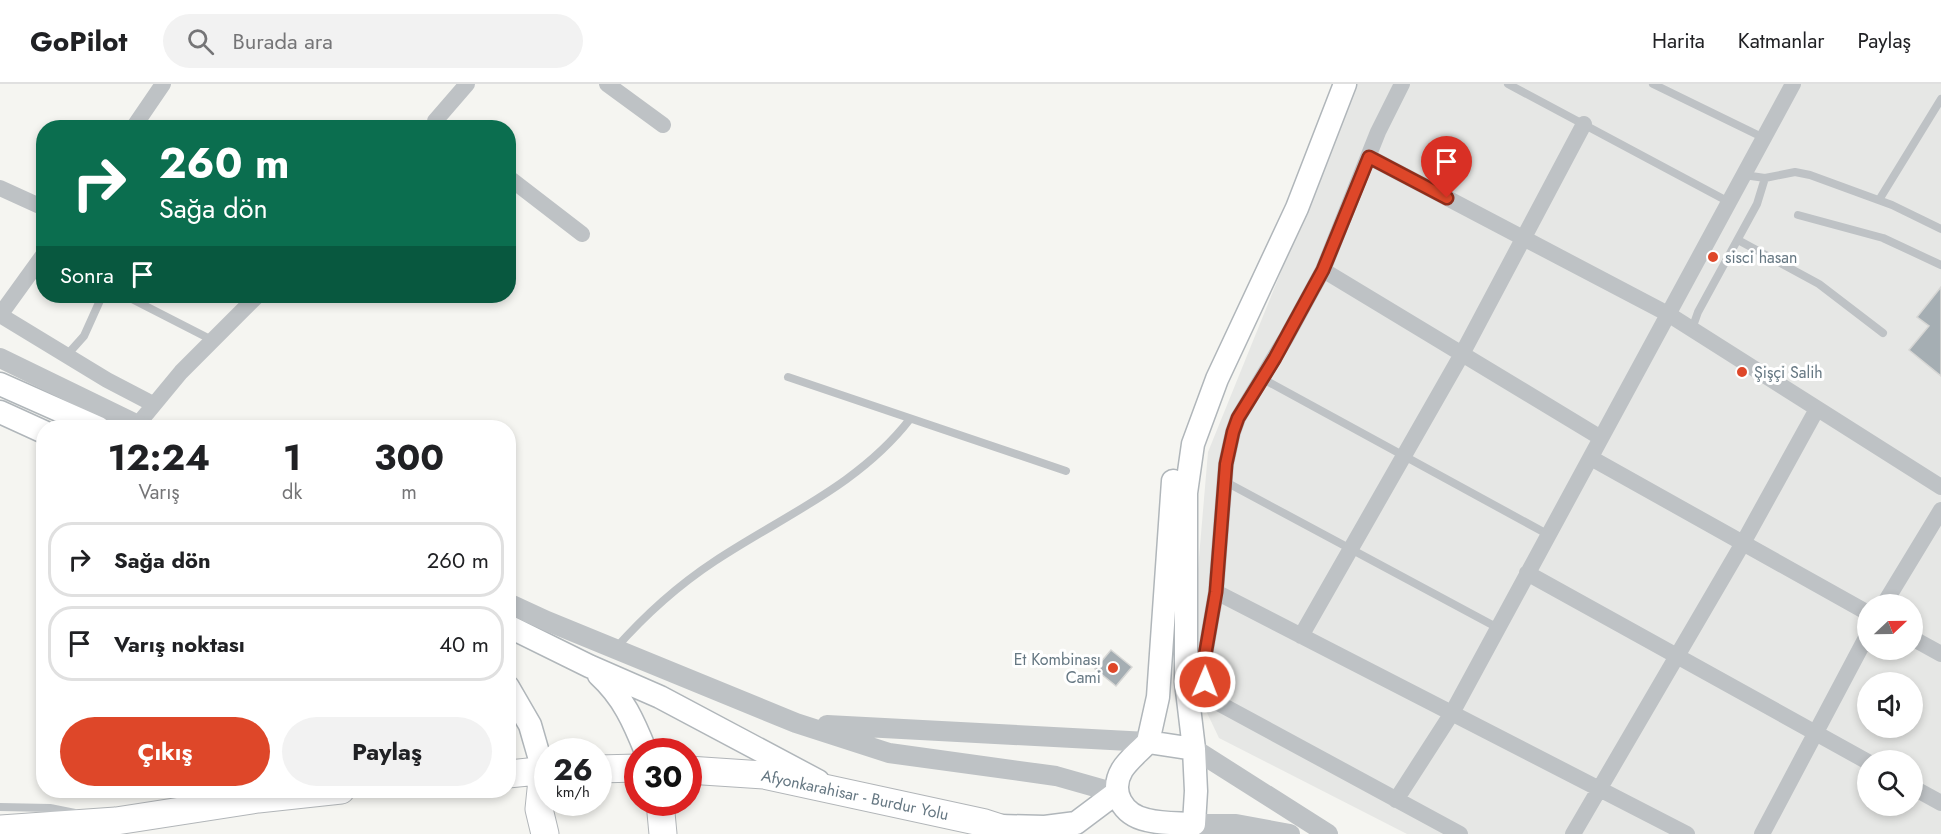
<!DOCTYPE html>
<html lang="tr">
<meta charset="utf-8">
<style>
body{margin:0;font-family:Jost,sans-serif;background:#f2f2f2;color:#202124;height:100vh;display:flex;flex-direction:column;font-size:22px;white-space:nowrap}
*{box-sizing:border-box;margin:0}
p{font-size:20px;color:#757577}
.icon{flex:none;width:33px;height:33px;fill:none;stroke:currentColor;stroke-width:2;stroke-linecap:round;stroke-linejoin:round}
.map{position:relative;flex:1;overflow:hidden}
.side{position:absolute;left:36px;top:336px;width:480px;height:378px;display:flex;flex-direction:column;background:#fff;border-radius:24px;box-shadow:0 3px 9px #0003}
.side>*{flex:none}
.banner{position:absolute;left:36px;top:36px;width:480px;height:183px;border-radius:24px;box-shadow:0 3px 9px #0003;background:#0b6e4f;color:#fff;overflow:hidden}
.needle{width:39px;rotate:68deg}
.fabs{position:absolute;left:1857px;top:510px;display:grid;gap:12px}
.fabs a{display:grid;place-items:center;width:66px;height:66px;border-radius:50%;background:#fff;box-shadow:0 3px 9px #0003;font-size:30px}
.speed{position:absolute;left:534px;top:654px;display:flex;gap:12px;font-size:30px;font-weight:700;text-align:center}
.speed>*{display:grid;place-content:center;width:78px;height:78px;border-radius:50%;background:#fff;box-shadow:0 3px 9px #0003;line-height:1}
.speed small{font-size:15px;font-weight:400}
.speed .limit{border:9px solid #d22;background:#fff;color:#111}
.pin{position:absolute;display:grid;place-items:center;width:51px;height:51px;color:#fff;margin:-62px -26px;border-radius:50% 50% 50% 0;rotate:-45deg;box-shadow:0 0 6px #0007}
.pin .icon{rotate:45deg}
.me{position:absolute;width:66px;margin:-33px;rotate:1deg;stroke-linejoin:round;filter:drop-shadow(0 0 4px #0008)}
.turn{display:flex;align-items:center;gap:21px;height:126px;padding:0 24px;font-size:27px}
.turn .icon{width:78px;height:78px;stroke-width:2.5}
.turn b{display:block;font-size:42px;line-height:51px}
.then{display:flex;align-items:center;height:57px;padding:0 24px;background:#0003;gap:12px;font-size:22px}
.eta{display:flex;justify-content:space-evenly;align-items:center;height:102px;text-align:center}
.eta b{font-size:36px;font-weight:700;line-height:42px}
.primary-button{display:flex;gap:12px;margin-top:auto;padding:12px 24px}
.primary-button a{flex:1;height:69px;border-radius:36px;background:#de4729;color:#fff;font-size:24px;font-weight:700;line-height:69px;text-align:center}
.primary-button a+a{background:#f2f2f2;color:#202124}
ul{padding:0;list-style:none}
li{display:flex;align-items:center;gap:18px;height:75px;margin:0 12px 9px;padding:0 12px;border:3px solid #e0e0e0;border-radius:24px}
li div{flex:1}
li b{display:block;font-size:22px}
li em{font-style:normal}
header{display:flex;align-items:center;gap:36px;box-sizing:border-box;height:84px;padding:0 30px;background:#fff;border-bottom:2px solid #e0e0e0}
header strong{font-size:28px}
nav{display:flex;gap:33px;margin-inline-start:auto;font-size:21px}
.search{width:420px;height:54px;background:#f2f2f2;display:flex;align-items:center;gap:15px;box-sizing:border-box;padding:0 21px;border-radius:33px;color:#757577;font-size:22px}
.map>svg:first-child{display:block}
.built{fill:#e6e7e5;fill-rule:evenodd}
.building{fill:#a5aeb3;stroke:#d6d6d4;stroke-width:1.5}
.lines{fill:none;stroke-linecap:round;stroke-linejoin:round}
.secondary-casing{stroke:#b0b6ba;stroke-width:25}
.trunk-casing{stroke:#b1b5b8;stroke-width:29}
.service{stroke:#bec2c5;stroke-width:8}
.minor{stroke:#bec2c5;stroke-width:16}
.tertiary{stroke:#bec2c5;stroke-width:20}
.secondary{stroke:#fff;stroke-width:22}
.trunk{stroke:#fff;stroke-width:27}
.route-casing{stroke:#902e1b;stroke-width:15}
.route{stroke:#de4729;stroke-width:10}
.poi-dot{fill:#de4729;stroke:#fff;stroke-width:2}
.labels{text-anchor:middle;dominant-baseline:central;stroke-width:6;stroke-linejoin:round;paint-order:stroke}
.poi-label{font-size:16px;fill:#657782;stroke:#fff;text-anchor:start}
.street-label{font-size:16px;fill:#657782;stroke:#fff}
</style>
<header>
<strong>GoPilot</strong>
<div class="search"><svg class="icon" aria-label="search" viewBox="0 0 24 24"><circle cx="10" cy="10" r="6"/><path d="M15 15l6 6"/></svg>Burada ara</div>
<nav><a>Harita</a><a>Katmanlar</a><a>Paylaş</a></nav>
</header>
<div class="map">
<svg width="1941" height="750" viewBox="0 0 1941 750">
<rect width="100%" height="100%" fill="#f5f5f1"/>
<path class="built" d="M 1357,0 L 1941,0 L 1941,750 L 1407,750 L 1219,654 L 1189,591 L 1208,368 ZM 1868,520 L 1912,520 L 1912,566 L 1868,566 ZM 1868,598 L 1912,598 L 1912,644 L 1868,644 ZM 1868,676 L 1912,676 L 1912,722 L 1868,722 Z"/>
<path class="building" d="M 1941,203 L 1941,292 L 1909,266 L 1929,242 L 1917,233 Z
M 1111,566 L 1132,583 L 1116,602 L 1095,585 Z"/>
<g class="lines">
<g class="secondary-casing">
<path id="secondary" d="M 0,300 L 99,344
M 0,328 L 44,348
M 508,542 L 589,582 L 660,613 L 818,697
M 599,591 C 623,613 634,638 646,668
M 508,603 L 530,641 L 543,686
M 1148,658 L 1158,613 L 1173,397
M 1148,658 L 1194,665 L 1196,707 L 1194,740 C 1179,739 1162,740 1147,736 C 1123,731 1109,708 1122,686 C 1128,676 1140,667 1148,658 Z
M 1194,665 L 1186,598 L 1186,409 L 1193,360 L 1217,295 L 1297,124 L 1345,0
M 999,742 L 1045,743 L 1076,739 L 1116,709"/>
</g>
<g class="trunk-casing">
<path id="trunk" d="M 598,685 L 638,684
M 543,686 L 539,725 L 545,750
M 688,686 L 764,691 L 985,739 L 1019,750
M 508,690 L 548,686
M 660,718 L 663,750
M 0,745 L 116,737 L 258,715 L 341,706"/>
</g>
<path class="service" d="M 1508,0 L 1729,118
M 1653,0 L 1764,54
M 1744,91 L 1765,94 L 1795,88 L 1810,91 L 1892,121 L 1941,145
M 1879,116 L 1941,15
M 1798,131 L 1883,154 L 1941,181
M 1738,156 L 1819,200 L 1883,249
M 126,212 L 212,256
M 1692,245 L 1698,228 L 1757,120 L 1765,94
M 67,271 L 84,252 L 102,212
M 788,293 L 1066,387
M 1263,295 L 1549,451
M 1224,397 L 1498,544
M 615,565 C 645,531 677,502 715,477 C 783,432 859,401 910,335
M 0,723 L 50,724 L 75,729"/>
<path class="minor" d="M 607,0 L 663,41
M 1402,0 L 1378,48 L 1323,186 L 1286,254 L 1238,334 L 1233,348 L 1226,380 L 1216,508 L 1203,583 L 1208,605 L 1220,620 L 1460,750
M 133,44 L 163,0
M 444,44 L 435,37 L 467,0
M 1369,73 L 1668,230 L 1941,403
M 508,93 L 582,150
M 0,104 L 44,124
M 1323,186 L 1601,354
M 0,231 L 107,296 L 153,320
M 0,231 L 44,170
M 138,340 L 181,288 L 257,212
M 1591,374 L 1868,529
M 1527,489 L 1868,678
M 1216,508 L 1687,750
M 1884,520 L 1941,426
M 1301,552 L 1462,270 L 1584,40
M 1912,554 L 1941,570
M 1912,703 L 1941,719
M 1396,716 L 1452,629 L 1793,0
M 1573,750 L 1743,459 L 1817,325
M 1762,750 L 1868,550"/>
<path class="tertiary" d="M 0,274 L 144,344
M 508,519 L 547,537 L 796,639 L 889,669 L 1056,692 L 1116,709
M 827,641 L 1148,658
M 1194,665 L 1328,750
M 1194,740 L 1236,740 L 1290,750"/>
<use href="#secondary" class="secondary"/>
<use href="#trunk" class="trunk"/>
</g>
<g class="lines">
<g class="route-casing">
<path id="route" d="M 1205,598 L 1203,583 L 1216,508 L 1226,380 L 1233,348 L 1238,334 L 1275,274 L 1323,186 L 1369,73 L 1447,114"/>
</g>
<use href="#route" class="route"/>
</g>
<g class="poi-dot">
<circle cx="1713" cy="173" r="6"/>
<circle cx="1742" cy="288" r="6"/>
<circle cx="1113" cy="584" r="6"/>
</g>
<g class="labels">
<g class="poi-label">
<text x="1725" y="173">sisci hasan</text>
<text x="1754" y="288">Şişçi Salih</text>
<text x="1101" y="575" text-anchor="end">Et Kombinası<tspan x="1101" dy="18">Cami</tspan></text>
</g>
<g class="street-label">
<text transform="translate(855 711) rotate(12)">Afyonkarahisar - Burdur Yolu</text>
</g>
</g>
</svg>
<div class="fabs">
<a><svg class="needle" viewBox="-14 -14 28 28"><path d="M0-13l5 13h-10z" fill="#e53935"/><path d="M0 13l5-13h-10z" fill="#757577"/></svg></a>
<a><svg class="icon" aria-label="sound" viewBox="0 0 24 24"><path d="M4 9h4l5-4v14l-5-4H4zM17 9q2 3 0 6"/></svg></a>
<a><svg class="icon" aria-label="search" viewBox="0 0 24 24"><circle cx="10" cy="10" r="6"/><path d="M15 15l6 6"/></svg></a>
</div>
<div class="speed"><div>26<small>km/h</small></div><div class="limit">30</div></div>
<div class="pin" style="left:1447px;top:114px;background:#d93025"><svg class="icon" aria-label="arrive" viewBox="0 0 24 24"><path d="M6 21V4h12l-3 4 3 4H6"/></svg></div>
<svg class="me" style="left:1205px;top:598px" viewBox="-20 -20 40 40"><circle r="17" fill="#de4729" stroke="#fff" stroke-width="3"/><path d="M0-11L8 9 0 5-8 9z" fill="#fff"/></svg>
<div class="banner">
<div class="turn"><svg class="icon" aria-label="right" viewBox="0 0 24 24"><path d="M7 20v-9h11M14 6l5 5-5 5"/></svg><div><b>260 m</b>Sağa dön</div></div>
<div class="then">Sonra<svg class="icon" aria-label="arrive" viewBox="0 0 24 24"><path d="M6 21V4h12l-3 4 3 4H6"/></svg></div>
</div>
<section class="side">
<div class="eta">
<div><b>12:24</b><p>Varış</p></div>
<div><b>1</b><p>dk</p></div>
<div><b>300</b><p>m</p></div>
</div>
<ul>
<li><svg class="icon" aria-label="right" viewBox="0 0 24 24"><path d="M7 20v-9h11M14 6l5 5-5 5"/></svg><div><b>Sağa dön</b></div><em>260 m</em></li>
<li><svg class="icon" aria-label="arrive" viewBox="0 0 24 24"><path d="M6 21V4h12l-3 4 3 4H6"/></svg><div><b>Varış noktası</b></div><em>40 m</em></li>
</ul>
<div class="primary-button"><a>Çıkış</a><a>Paylaş</a></div>
</section>
</div>
